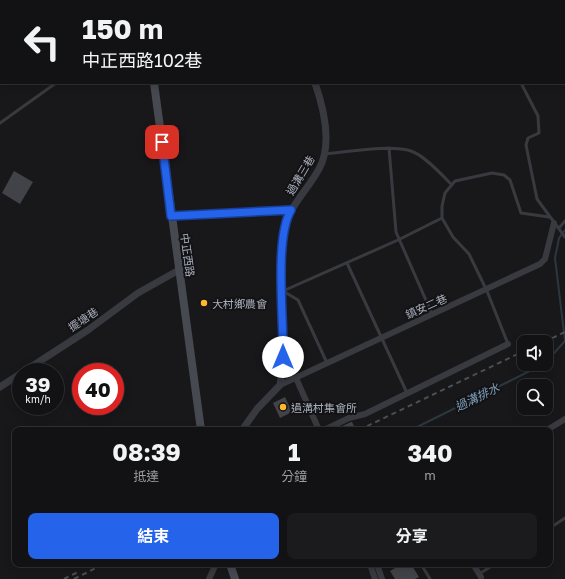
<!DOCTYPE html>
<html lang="zh-TW">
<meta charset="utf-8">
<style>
body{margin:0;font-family:"Golos Text","Noto Sans TC",sans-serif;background:#1b1b1d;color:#f1f3f6;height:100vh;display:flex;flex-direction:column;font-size:15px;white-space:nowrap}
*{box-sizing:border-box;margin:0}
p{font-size:13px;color:#9c9ea0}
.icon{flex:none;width:22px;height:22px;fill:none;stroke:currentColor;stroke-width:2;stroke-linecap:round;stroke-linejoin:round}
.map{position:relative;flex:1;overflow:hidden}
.sheet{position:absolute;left:12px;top:427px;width:541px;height:140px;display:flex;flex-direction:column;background:#121214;border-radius:8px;box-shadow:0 2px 10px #0003,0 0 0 1px #313234}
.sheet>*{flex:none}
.hud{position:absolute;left:0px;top:0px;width:565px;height:84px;box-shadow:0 2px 10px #0003,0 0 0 1px #313234;background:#121214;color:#f1f3f6;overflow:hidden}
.tools{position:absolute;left:517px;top:335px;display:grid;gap:8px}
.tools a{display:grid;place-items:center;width:36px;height:36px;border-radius:8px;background:#121214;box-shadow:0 2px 10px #0003,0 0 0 1px #313234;font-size:20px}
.speed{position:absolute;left:12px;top:363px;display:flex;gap:8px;font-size:20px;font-weight:700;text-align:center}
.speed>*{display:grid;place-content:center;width:52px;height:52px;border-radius:50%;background:#121214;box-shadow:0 2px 10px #0003,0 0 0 1px #313234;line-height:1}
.speed small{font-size:10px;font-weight:400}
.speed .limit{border:6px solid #d22;background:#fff;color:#111}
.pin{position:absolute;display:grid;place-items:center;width:34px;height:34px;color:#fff;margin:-17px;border-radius:8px;box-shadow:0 2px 6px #0006}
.me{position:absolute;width:44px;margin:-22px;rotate:0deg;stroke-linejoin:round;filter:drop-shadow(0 0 3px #0008)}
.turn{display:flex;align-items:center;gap:14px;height:84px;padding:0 16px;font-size:18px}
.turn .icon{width:52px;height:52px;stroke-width:2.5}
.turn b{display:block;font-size:28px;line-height:34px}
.eta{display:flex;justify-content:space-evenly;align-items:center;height:68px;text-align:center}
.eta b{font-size:24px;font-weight:700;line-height:28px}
.button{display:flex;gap:8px;margin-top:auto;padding:8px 16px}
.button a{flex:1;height:46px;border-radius:8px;background:#2563eb;color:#fff;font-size:16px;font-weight:700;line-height:46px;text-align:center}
.button a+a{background:#1b1b1d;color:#f1f3f6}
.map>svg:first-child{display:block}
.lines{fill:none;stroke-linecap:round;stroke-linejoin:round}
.stream{stroke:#2c3840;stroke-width:2}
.building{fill:#424348}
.service{stroke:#393a40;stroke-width:3}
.minor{stroke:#393a40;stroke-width:6}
.tertiary{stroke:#393a40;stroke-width:7}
.secondary{stroke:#464950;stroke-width:8}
.rail{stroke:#4b4e55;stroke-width:2;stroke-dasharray:5 4;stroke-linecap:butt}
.route-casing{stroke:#184099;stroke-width:10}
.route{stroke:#2563eb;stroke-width:7}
.poi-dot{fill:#ffb72c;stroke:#131316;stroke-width:1.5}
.labels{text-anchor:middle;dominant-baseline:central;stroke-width:4;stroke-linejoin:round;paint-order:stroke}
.street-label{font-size:11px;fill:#a9afbc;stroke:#131316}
.poi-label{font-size:11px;fill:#a9afbc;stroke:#131316;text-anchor:start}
.water-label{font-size:12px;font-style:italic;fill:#7d9eba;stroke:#131316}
</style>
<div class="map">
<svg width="565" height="579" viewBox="0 0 565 579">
<rect width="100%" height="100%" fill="#18181b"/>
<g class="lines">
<path class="stream" d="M 546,362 L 565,341 L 555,258 L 559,238 L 565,230
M 411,430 L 544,364"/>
</g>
<path class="building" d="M 14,171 L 33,182 L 20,204 L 2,193 Z
M 285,397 L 292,412 L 280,418 L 273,403 Z
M 352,422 L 356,430 L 334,430 L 351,422 Z
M 402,564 L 411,564 L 419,577 L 415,579 L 395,579 L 390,571 Z"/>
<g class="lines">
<path class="service" d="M 489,0 L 489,1
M 196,1 L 199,0
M 521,83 L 538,116 L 539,133 L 528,138 L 526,145 L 537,199 L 565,237
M 0,123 L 56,83
M 389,148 L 396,232 L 432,314
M 324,154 C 347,152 390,144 411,151 C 424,155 442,175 452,185
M 173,216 L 291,210
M 559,228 L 565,221
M 347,263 L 407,393
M 283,291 L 398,240 L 442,218
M 283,291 L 298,300 L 327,363
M 508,344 L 487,291 L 469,254 L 453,237 L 442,218 L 442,206 L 445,193 L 455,181 L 492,173 L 504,175 L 510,180 L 521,213 L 549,217
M 550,528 L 565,518
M 421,564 L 430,579
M 479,574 L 495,564"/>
<path class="minor" d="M 296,378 L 319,430
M 280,385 L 540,264 L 545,259 L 554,223
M 324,430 L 349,418 L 365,414 L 508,344
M 547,430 L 565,419
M 370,564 L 375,579
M 377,564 L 382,579
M 473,564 L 481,577
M 209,579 L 216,564"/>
<path class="tertiary" d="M 288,0 L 288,1
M 0,387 L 88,330 L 138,293 L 179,270
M 242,430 L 257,409 L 280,385 C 288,337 278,289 282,242 C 285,208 304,196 319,169 C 333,144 324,109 315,83"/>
<path class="secondary" d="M 152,1 L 152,0
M 154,83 L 201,430
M 230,564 L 235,579"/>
<path class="rail" d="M 544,342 L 565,332
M 359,430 L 524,351
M 64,579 L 78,572
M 74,579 L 104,564"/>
</g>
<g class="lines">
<g class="route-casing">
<path id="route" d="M 162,142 L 171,216 L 291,210 C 274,239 284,320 283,357"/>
</g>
<use href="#route" class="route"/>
</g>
<g class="poi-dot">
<circle cx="204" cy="303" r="4"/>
<circle cx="283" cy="407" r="4"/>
</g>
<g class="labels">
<g class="street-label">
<text transform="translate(300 175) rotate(-59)">過溝三巷</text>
<text transform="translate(188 255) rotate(82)">中正西路</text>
<text transform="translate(426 306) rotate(-24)">鎮安二巷</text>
<text transform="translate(83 319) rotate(-34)">擺塘巷</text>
</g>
<g class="poi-label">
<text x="212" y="303">大村鄉農會</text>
<text x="291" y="407">過溝村集會所</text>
</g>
<g class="water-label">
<text transform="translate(477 397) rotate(-26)">過溝排水</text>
</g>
</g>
</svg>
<div class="tools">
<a><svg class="icon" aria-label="sound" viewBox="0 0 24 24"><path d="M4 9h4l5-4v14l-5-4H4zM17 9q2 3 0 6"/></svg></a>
<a><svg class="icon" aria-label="search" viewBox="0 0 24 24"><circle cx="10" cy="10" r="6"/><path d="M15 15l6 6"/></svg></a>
</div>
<div class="speed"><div>39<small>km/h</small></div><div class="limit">40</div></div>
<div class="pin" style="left:162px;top:142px;background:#d93025"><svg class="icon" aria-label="arrive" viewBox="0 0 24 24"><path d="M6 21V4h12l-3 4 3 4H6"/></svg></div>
<svg class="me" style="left:283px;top:357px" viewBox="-20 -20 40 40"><circle r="19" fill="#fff"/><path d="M0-13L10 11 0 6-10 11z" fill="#2563eb"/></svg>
<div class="hud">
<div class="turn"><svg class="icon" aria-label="left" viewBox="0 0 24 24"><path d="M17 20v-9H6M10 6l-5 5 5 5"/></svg><div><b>150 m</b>中正西路102巷</div></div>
</div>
<section class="sheet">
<div class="eta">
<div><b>08:39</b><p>抵達</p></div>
<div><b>1</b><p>分鐘</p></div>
<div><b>340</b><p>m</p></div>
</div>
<div class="button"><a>結束</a><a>分享</a></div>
</section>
</div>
